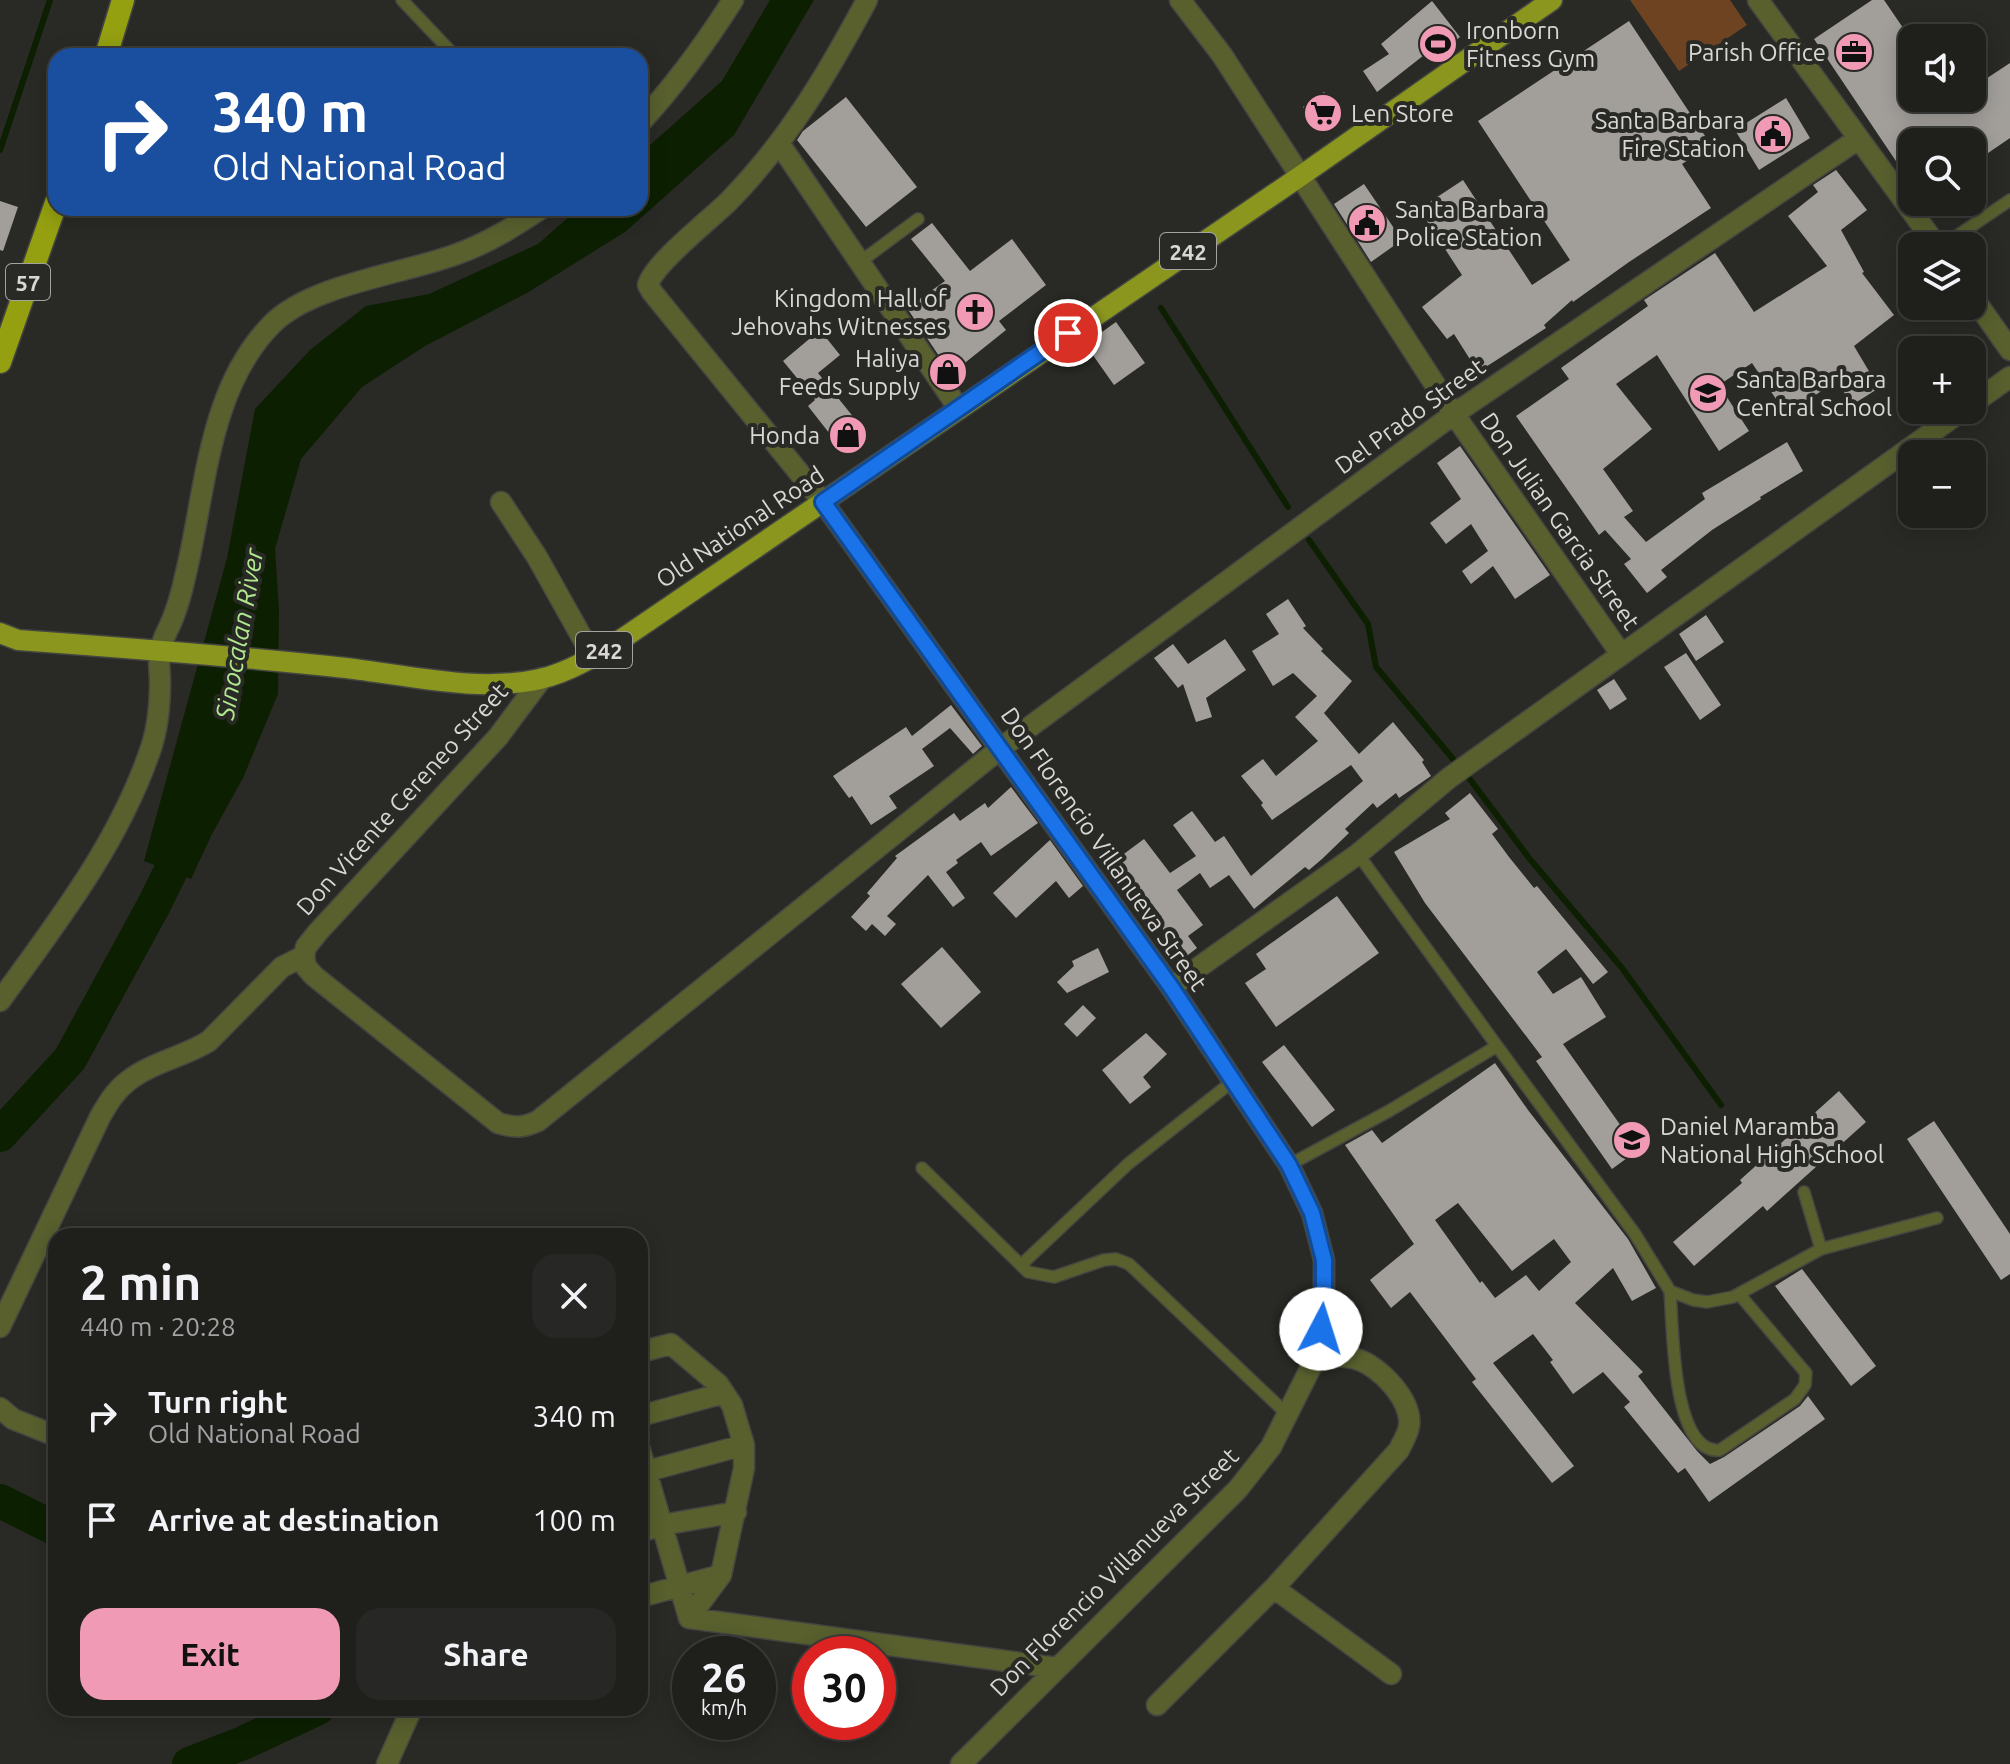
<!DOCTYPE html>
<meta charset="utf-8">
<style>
body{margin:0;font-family:Ubuntu,sans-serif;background:#272725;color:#f1f3f6;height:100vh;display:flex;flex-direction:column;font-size:30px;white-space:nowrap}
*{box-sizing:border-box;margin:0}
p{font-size:26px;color:#a1a2a3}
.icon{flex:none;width:44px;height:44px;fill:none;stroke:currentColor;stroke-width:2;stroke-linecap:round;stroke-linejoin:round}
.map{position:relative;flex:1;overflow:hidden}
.drawer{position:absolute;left:48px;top:1228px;width:600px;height:488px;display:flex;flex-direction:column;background:#1f1f1c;border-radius:24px;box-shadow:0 4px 20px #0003,0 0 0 2px #3c3d3b}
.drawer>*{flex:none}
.guide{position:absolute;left:48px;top:48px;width:600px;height:168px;border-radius:24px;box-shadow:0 4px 20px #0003,0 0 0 2px #3c3d3b;background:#1a4fa0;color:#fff;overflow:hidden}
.buttons{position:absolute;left:1898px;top:24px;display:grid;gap:16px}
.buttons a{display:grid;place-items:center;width:88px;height:88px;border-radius:16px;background:#1f1f1c;box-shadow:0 4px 20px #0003,0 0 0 2px #3c3d3b;font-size:40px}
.speed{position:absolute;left:672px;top:1636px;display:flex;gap:16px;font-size:40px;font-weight:700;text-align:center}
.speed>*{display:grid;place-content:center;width:104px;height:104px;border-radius:50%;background:#1f1f1c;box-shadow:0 4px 20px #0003,0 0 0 2px #3c3d3b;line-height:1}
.speed small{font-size:20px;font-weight:400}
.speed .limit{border:12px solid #d22;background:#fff;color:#111}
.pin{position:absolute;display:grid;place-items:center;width:68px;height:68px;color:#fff;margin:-34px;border:4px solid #fff;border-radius:50%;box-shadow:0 2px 8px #0007}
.me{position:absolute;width:88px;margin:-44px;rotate:5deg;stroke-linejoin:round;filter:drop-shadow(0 0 6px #0008)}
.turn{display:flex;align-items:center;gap:28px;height:168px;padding:0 32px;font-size:36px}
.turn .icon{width:104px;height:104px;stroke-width:2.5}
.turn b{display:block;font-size:56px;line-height:68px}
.round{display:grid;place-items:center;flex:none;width:84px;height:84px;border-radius:24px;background:#272725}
.overview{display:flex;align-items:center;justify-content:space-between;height:136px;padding:0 32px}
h1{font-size:48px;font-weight:600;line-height:60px}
.action{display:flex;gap:16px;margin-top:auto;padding:16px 32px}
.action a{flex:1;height:92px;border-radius:24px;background:#f09ab5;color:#111;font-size:32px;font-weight:600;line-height:92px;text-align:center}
.action a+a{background:#272725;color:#f1f3f6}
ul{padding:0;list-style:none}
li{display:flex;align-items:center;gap:24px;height:104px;padding:0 32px}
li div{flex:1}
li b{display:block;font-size:30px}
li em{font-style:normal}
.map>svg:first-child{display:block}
.green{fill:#6d4322}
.water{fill:#0c2001}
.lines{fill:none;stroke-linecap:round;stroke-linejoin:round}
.stream{stroke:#0c2001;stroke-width:6}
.river{stroke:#0c2001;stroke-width:34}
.building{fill:#a29f9b;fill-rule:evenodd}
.service-casing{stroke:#454541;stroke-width:14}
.minor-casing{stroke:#454541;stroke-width:23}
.primary-casing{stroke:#454541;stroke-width:23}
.trunk-casing{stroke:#454541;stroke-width:25}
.service{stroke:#59602e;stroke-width:11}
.minor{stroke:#59602e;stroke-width:20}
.primary{stroke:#8a961e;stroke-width:20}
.trunk{stroke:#94a010;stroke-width:22}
.route-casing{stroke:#114b97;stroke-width:20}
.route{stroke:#1a73e8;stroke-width:14}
.labels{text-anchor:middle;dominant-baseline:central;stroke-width:8;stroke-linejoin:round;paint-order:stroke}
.shield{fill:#292925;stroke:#a4a3a0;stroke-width:2}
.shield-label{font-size:22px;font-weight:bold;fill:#d8d7d5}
.poi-label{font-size:24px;fill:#d8d7d5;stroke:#292925;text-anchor:start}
.street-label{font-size:24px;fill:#d8d7d5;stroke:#292925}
.water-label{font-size:26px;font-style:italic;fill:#afe88f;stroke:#292925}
</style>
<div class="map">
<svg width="2010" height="1764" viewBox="0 0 2010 1764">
<rect width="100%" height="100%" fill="#292925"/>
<path class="green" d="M 1630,0 L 1730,0 L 1747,25 L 1679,71 Z"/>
<path class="water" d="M 770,0 L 814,0 L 734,135 L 625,232 L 527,293 L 425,346 L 362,387 L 301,459 L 275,549 L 279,611 L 278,694 L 243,778 L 212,834 L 191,879 L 144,861 L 227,558 L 255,409 L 310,350 L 366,306 L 429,294 L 538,244 L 579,208 L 640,208 L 640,154 L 722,81 Z"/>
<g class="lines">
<path class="stream" d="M 0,150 L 50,0
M 1161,308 L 1288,507
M 1309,540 L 1368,624 L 1376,667 L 1453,759
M 1466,774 L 1529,858 L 1622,968 L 1721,1105"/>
<path class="river" d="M 0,1135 L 70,1059 L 155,903 L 191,829
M 0,1501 L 56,1529
M 189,1764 L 243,1743 L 318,1708"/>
</g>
<path class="building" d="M 1872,0 L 1884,0 L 1912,41 L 1912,98 L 1972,98 L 1972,88 L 2010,63 L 2010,138 L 1972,164 L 1972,142 L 1912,142 L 1912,185 L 1814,39 Z
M 1432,1 L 1460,37 L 1438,54 L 1433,48 L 1377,92 L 1363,71 L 1389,54 L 1381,44 Z
M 1629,21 L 1711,145 L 1682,164 L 1711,208 L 1629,262 L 1573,302 L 1572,300 L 1544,325 L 1546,328 L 1478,372 L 1454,334 L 1447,339 L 1422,307 L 1462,275 L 1419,209 L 1463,180 L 1532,285 L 1570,260 L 1478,121 Z
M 1324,92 L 1339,112 L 1317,128 L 1303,107 Z
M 846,97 L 917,187 L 866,227 L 797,140 L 803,131 Z
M 1786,98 L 1810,138 L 1759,170 L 1735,130 Z
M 1836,170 L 1867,210 L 1841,230 L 1864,272 L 1862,273 L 1894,315 L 1854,346 L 1879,388 L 1852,405 L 1837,381 L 1786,414 L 1752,363 L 1719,385 L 1749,431 L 1719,451 L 1657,355 L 1616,384 L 1652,429 L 1603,469 L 1633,511 L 1624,517 L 1646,542 L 1705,499 L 1702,493 L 1787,442 L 1803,471 L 1760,497 L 1761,499 L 1712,530 L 1661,570 L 1667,577 L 1647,593 L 1624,564 L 1631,559 L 1605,530 L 1599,535 L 1516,416 L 1569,379 L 1561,368 L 1648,306 L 1644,300 L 1715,253 L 1754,312 L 1827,266 L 1788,216 L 1818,192 L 1813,185 Z
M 1364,184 L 1402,240 L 1371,262 L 1334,204 Z
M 0,201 L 18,207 L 3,251 L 0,250 Z
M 932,223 L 970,271 L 1012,239 L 1046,285 L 999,321 L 1006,330 L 951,374 L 907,308 L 945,281 L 911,239 Z
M 1116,322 L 1145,363 L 1114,385 L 1085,344 Z
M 820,330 L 840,355 L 818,373 L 863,429 L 840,447 L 808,406 L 815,400 L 783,361 Z
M 1460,446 L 1550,575 L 1515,599 L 1493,566 L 1471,584 L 1462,571 L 1488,551 L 1471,524 L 1446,544 L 1430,523 L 1461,499 L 1437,463 Z
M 1288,599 L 1306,626 L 1303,628 L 1323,649 L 1321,651 L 1352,681 L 1324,713 L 1359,754 L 1393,722 L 1424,760 L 1422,762 L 1431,776 L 1399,798 L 1396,793 L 1377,808 L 1373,803 L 1345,829 L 1349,833 L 1322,859 L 1309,870 L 1305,867 L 1254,909 L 1229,875 L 1210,888 L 1200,873 L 1177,890 L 1203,925 L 1188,936 L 1197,948 L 1184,958 L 1157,921 L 1162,917 L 1117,859 L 1144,839 L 1170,873 L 1196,856 L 1173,825 L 1192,811 L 1215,842 L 1224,836 L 1251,876 L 1363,781 L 1351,765 L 1272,820 L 1261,805 L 1263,803 L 1241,776 L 1263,759 L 1276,776 L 1318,741 L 1295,717 L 1317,696 L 1293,673 L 1273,686 L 1252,651 L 1279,634 L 1266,614 Z
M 1706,615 L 1724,642 L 1696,661 L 1679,634 Z
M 1225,639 L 1246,670 L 1206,698 L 1212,717 L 1196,722 L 1183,684 L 1178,688 L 1154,658 L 1173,644 L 1188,664 Z
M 1686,653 L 1721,705 L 1700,720 L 1664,667 Z
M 1614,679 L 1627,699 L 1610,710 L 1597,690 Z
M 951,705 L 982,746 L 973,754 L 950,728 L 922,749 L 934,766 L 889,796 L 897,808 L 871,825 L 852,796 L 849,798 L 833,776 L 906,727 L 912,736 Z
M 1011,787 L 1038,823 L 991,856 L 981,842 L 956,860 L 958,863 L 946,872 L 965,898 L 953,907 L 928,875 L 887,916 L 896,924 L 885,936 L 872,924 L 866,931 L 851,917 L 870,896 L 867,893 L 897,858 L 895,856 L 954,813 L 960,821 L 985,803 L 988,808 Z
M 1470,793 L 1498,829 L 1492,834 L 1509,857 L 1534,888 L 1537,886 L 1608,972 L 1593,984 L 1566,949 L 1537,972 L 1553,994 L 1581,977 L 1606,1017 L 1563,1044 L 1638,1150 L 1612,1169 L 1536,1061 L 1542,1057 L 1425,903 L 1394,852 L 1450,819 L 1445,813 Z
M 1050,840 L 1083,886 L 1069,898 L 1056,881 L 1016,918 L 993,893 Z
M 1337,896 L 1379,953 L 1276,1027 L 1245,983 L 1266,969 L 1256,954 Z
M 942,947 L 981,992 L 941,1028 L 901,984 Z
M 1098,948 L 1109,972 L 1067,993 L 1057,982 L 1074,966 L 1072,961 Z
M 1083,1005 L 1096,1018 L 1077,1037 L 1064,1024 Z
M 1146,1033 L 1167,1054 L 1143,1077 L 1151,1087 L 1130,1104 L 1102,1070 Z
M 1284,1045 L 1335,1110 L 1312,1127 L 1262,1062 Z
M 1495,1063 L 1528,1110 L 1628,1239 L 1656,1288 L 1632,1301 L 1613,1268 L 1575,1303 L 1643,1372 L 1638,1376 L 1697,1451 L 1710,1464 L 1724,1457 L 1800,1406 L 1808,1396 L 1825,1419 L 1709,1502 L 1685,1468 L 1678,1473 L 1624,1407 L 1630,1402 L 1603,1372 L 1573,1394 L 1550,1362 L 1553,1360 L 1533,1334 L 1493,1363 L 1574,1466 L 1552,1483 L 1472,1382 L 1476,1379 L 1410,1292 L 1391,1308 L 1370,1280 L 1414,1244 L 1345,1145 L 1372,1130 L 1382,1143 ZM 1458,1203 L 1512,1271 L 1554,1239 L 1571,1262 L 1539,1291 L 1526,1275 L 1495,1298 L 1482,1281 L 1480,1283 L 1435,1220 Z
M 1839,1091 L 1866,1122 L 1767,1211 L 1763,1206 L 1694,1266 L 1673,1242 L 1742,1183 L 1740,1180 Z
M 1934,1121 L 2010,1234 L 2010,1274 L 2001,1280 L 1907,1139 Z
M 1802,1269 L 1876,1366 L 1851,1386 L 1775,1286 Z"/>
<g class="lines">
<g class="service-casing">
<path id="service" d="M 402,0 L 455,56
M 1942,246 L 2010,200
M 860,262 L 918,219
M 1497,1046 L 1635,1234 L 1670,1291 L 1693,1300 L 1707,1302 L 1733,1297 L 1821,1249 L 1937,1218
M 1289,1165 L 1389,1111 L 1497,1046 L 1358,854
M 922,1168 L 1028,1272 L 1054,1277 L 1104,1260 L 1116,1259 L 1129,1264 L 1288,1415
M 1804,1192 L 1821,1249
M 1021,1265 L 1128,1164 L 1233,1081
M 1670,1291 C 1673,1324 1671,1455 1720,1450 L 1795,1399 L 1805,1385 L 1806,1373 L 1739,1294"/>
</g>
<g class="minor-casing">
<path id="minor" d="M 867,0 C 828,73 787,142 729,201 C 711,219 653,264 648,285 L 652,292 L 823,502 L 1171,987 L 1289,1165 L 1312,1213 L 1324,1260 L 1324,1303 L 1317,1355 L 1271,1447 L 1238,1489 L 961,1764
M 1180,0 L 1222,55 L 1454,414 L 1621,654
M 1758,0 L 1937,246
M 640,123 C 676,84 705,44 733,0
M 779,143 L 959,409
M 1972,296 L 2010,350
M 1972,404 L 2010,377
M 501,502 L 537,557 L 593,657
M 304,956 L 306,967 L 314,976 L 498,1123 C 514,1128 523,1128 538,1121 L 1001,748 L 1454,414 L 1858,139
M 304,956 L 306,947 L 318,932 L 498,737 L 542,678
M 1171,987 L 1358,854 L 1449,778 L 1963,410
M 0,1001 C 58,921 119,843 151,748 C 158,727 160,704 160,682 C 160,672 158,661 160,652 C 161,640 169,629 173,618 C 178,605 182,591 185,577 C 206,493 207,390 272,324 C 312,284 404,274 457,254 C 488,243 515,226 542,208
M 0,1327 L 100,1117 C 108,1103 115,1091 128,1081 C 152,1062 184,1057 209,1041 L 282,967 L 304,956
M 640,1352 L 671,1344 L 718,1384 L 732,1405 L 744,1445 L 744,1468 L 721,1575 L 689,1618
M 0,1408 L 13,1419 L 56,1436
M 640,1416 L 724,1393
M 640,1450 L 689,1618
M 640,1473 L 744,1445
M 640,1532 L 662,1525 L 736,1512
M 1274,1588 L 1391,1674
M 640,1597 L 721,1575
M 689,1618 L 1057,1668
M 1157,1705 L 1274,1588 L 1399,1450 C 1402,1443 1408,1434 1409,1426 C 1413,1401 1379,1365 1356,1359 C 1344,1356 1330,1356 1317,1355
M 387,1764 L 412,1708"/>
</g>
<g class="primary-casing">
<path id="primary" d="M 0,633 L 18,640 C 128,648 237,656 346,668 C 407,675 479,693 540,679 C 570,672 597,655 622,639 L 1302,175 L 1552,0"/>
</g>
<g class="trunk-casing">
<path id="trunk" d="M 106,56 L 123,0
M 0,362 L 56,203"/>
</g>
<use href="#service" class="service"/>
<use href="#minor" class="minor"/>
<use href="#primary" class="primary"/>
<use href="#trunk" class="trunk"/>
</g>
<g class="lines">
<g class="route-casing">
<path id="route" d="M 1068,333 L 823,502 L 1171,987 L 1289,1165 L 1312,1213 L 1324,1260 L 1324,1303 L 1321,1329"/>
</g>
<use href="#route" class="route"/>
</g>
<defs>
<g id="stadium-disc" transform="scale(2)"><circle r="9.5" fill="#f09ab5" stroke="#292925"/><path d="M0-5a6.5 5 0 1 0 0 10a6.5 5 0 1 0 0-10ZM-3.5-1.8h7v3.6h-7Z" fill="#111"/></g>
<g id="office-disc" transform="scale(2)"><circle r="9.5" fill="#f09ab5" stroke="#292925"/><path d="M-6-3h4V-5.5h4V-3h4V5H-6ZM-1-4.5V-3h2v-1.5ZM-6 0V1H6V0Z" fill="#111"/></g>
<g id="supermarket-disc" transform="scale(2)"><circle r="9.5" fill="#f09ab5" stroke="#292925"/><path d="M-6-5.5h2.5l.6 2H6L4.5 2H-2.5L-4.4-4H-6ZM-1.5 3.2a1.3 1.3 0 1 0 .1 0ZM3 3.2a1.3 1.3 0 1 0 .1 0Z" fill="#111"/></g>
<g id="civic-disc" transform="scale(2)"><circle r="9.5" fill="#f09ab5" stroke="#292925"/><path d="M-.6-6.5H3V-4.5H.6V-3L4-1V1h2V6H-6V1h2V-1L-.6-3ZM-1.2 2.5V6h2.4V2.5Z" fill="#111"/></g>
<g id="church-disc" transform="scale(2)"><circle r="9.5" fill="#f09ab5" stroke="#292925"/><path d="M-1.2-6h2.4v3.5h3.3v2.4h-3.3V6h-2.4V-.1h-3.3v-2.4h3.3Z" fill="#111"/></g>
<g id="shop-disc" transform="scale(2)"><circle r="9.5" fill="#f09ab5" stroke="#292925"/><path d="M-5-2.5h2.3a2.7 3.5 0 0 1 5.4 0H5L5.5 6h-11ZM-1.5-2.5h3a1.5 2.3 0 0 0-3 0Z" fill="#111"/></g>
<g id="school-disc" transform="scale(2)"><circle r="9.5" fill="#f09ab5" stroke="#292925"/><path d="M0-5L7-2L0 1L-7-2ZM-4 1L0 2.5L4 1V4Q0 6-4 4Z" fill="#111"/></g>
</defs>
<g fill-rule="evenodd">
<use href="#stadium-disc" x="1438" y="44"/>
<use href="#office-disc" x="1854" y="52"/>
<use href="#supermarket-disc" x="1323" y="113"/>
<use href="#civic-disc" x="1773" y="134"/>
<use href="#civic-disc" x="1367" y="223"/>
<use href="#church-disc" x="975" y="312"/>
<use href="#shop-disc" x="948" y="372"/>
<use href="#school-disc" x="1708" y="393"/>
<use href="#shop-disc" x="848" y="435"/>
<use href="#school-disc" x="1632" y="1140"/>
</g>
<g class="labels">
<g class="shield">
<rect x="1160" y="233" width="56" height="36" rx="6"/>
<rect x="6" y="264" width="44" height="36" rx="6"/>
<rect x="576" y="632" width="56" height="36" rx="6"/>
</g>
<g class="shield-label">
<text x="1188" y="251">242</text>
<text x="28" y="282">57</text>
<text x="604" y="650">242</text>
</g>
<g class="poi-label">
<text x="1466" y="30">Ironborn<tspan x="1466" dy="28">Fitness Gym</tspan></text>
<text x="1826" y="52" text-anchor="end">Parish Office</text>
<text x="1351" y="113">Len Store</text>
<text x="1745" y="120" text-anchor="end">Santa Barbara<tspan x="1745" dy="28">Fire Station</tspan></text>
<text x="1395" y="209">Santa Barbara<tspan x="1395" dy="28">Police Station</tspan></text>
<text x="947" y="298" text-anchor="end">Kingdom Hall of<tspan x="947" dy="28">Jehovahs Witnesses</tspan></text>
<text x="920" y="358" text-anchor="end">Haliya<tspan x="920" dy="28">Feeds Supply</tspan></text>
<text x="1736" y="379">Santa Barbara<tspan x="1736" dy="28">Central School</tspan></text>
<text x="820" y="435" text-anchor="end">Honda</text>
<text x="1660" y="1126">Daniel Maramba<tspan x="1660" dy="28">National High School</tspan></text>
</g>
<g class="street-label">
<text transform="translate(1410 416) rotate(-36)">Del Prado Street</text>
<text transform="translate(1560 521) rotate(55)">Don Julian Garcia Street</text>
<text transform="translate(740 527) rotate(-34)">Old National Road</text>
<text transform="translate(402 799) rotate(-48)">Don Vicente Cereneo Street</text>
<text transform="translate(1104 849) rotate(55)">Don Florencio Villanueva Street</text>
<text transform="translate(1114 1572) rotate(-45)">Don Florencio Villanueva Street</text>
</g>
<g class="water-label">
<text transform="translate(239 634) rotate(-80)">Sinocalan River</text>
</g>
</g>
</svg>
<div class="buttons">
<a><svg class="icon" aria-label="sound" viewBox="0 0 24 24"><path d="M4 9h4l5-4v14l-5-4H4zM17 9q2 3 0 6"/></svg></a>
<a><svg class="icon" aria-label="search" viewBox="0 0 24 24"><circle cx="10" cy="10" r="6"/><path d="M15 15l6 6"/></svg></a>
<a><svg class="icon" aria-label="layers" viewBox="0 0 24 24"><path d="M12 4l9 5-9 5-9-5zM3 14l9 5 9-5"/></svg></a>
<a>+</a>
<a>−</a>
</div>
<div class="speed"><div>26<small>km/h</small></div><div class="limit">30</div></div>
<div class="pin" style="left:1068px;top:333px;background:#d93025"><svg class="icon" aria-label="arrive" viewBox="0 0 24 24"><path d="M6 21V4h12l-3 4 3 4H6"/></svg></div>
<svg class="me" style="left:1321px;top:1329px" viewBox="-20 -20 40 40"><circle r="19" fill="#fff"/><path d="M0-13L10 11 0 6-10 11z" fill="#1a73e8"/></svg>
<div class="guide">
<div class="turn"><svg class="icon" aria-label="right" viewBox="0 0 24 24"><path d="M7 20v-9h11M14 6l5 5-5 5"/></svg><div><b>340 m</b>Old National Road</div></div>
</div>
<section class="drawer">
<div class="overview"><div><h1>2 min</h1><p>440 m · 20:28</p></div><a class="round"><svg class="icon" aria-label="close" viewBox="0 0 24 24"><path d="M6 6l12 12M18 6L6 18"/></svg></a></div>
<ul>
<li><svg class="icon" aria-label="right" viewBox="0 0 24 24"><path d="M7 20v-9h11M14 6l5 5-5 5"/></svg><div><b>Turn right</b><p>Old National Road</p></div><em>340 m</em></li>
<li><svg class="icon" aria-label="arrive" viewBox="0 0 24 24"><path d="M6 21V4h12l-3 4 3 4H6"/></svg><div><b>Arrive at destination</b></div><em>100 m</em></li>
</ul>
<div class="action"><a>Exit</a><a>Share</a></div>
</section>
</div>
